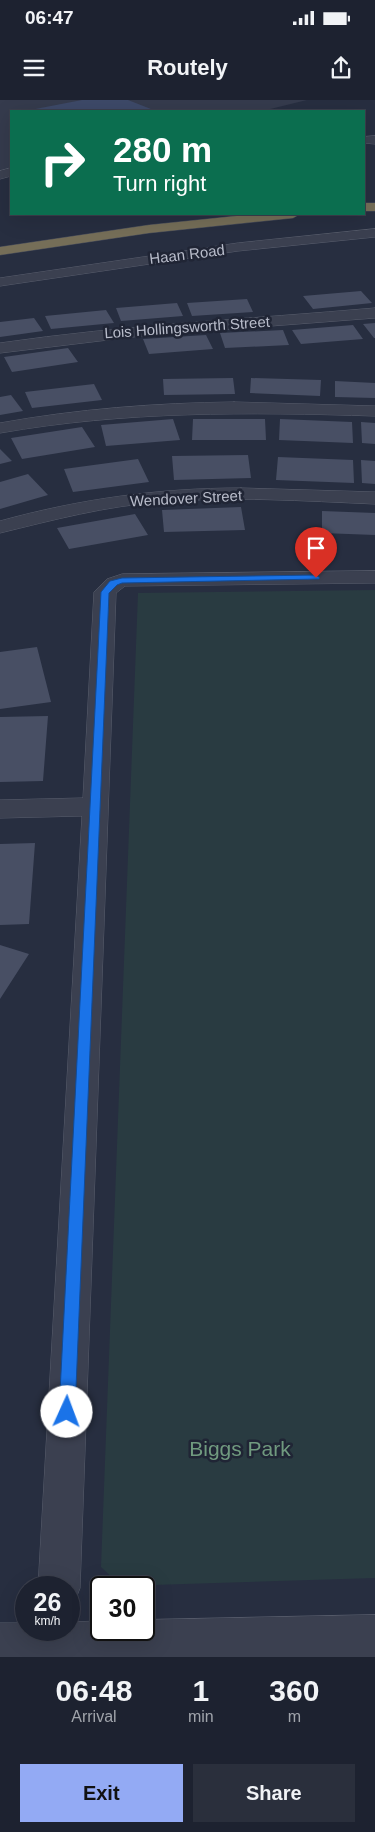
<!DOCTYPE html>
<style>
body{margin:0;font-family:Helvetica,sans-serif;background:#2a2f3c;color:#f1f3f6;height:100vh;display:flex;flex-direction:column;font-size:19px;white-space:nowrap}
*{box-sizing:border-box;margin:0}
p{font-size:16px;color:#a0a4ab}
.icon{flex:none;width:28px;height:28px;fill:none;stroke:currentColor;stroke-width:2;stroke-linecap:round;stroke-linejoin:round}
.map{position:relative;height:1557px;overflow:hidden}
.sheet{display:flex;flex-direction:column;background:#1d2230;flex:1}
.sheet>*{flex:none}
.hud{position:absolute;left:10px;top:10px;width:355px;height:105px;border-radius:0px;box-shadow:0 5px 20px #0002,0 0 0 1px #3b3f4c;background:#0b6e4f;color:#fff;overflow:hidden}
.speed{position:absolute;left:15px;top:1476px;display:flex;gap:10px;font-size:25px;font-weight:700;text-align:center}
.speed>*{display:grid;place-content:center;width:65px;height:65px;border-radius:50%;background:#1d2230;box-shadow:0 5px 20px #0002,0 0 0 1px #3b3f4c;line-height:1}
.speed small{font-size:12px;font-weight:400}
.speed .limit{border:2px solid #111;border-radius:8px;background:#fff;color:#111}
.pin{position:absolute;display:grid;place-items:center;width:42px;height:42px;color:#fff;margin:-51px -21px;border-radius:50% 50% 50% 0;rotate:-45deg;box-shadow:0 0 5px #0007}
.pin .icon{rotate:45deg}
.me{position:absolute;width:55px;margin:-28px;rotate:2deg;stroke-linejoin:round;filter:drop-shadow(0 0 4px #0008)}
.turn{display:flex;align-items:center;gap:18px;height:105px;padding:0 20px;font-size:22px}
.turn .icon{width:65px;height:65px;stroke-width:2.5}
.turn b{display:block;font-size:35px;line-height:42px}
.eta{display:flex;justify-content:space-evenly;align-items:center;height:85px;text-align:center}
.eta b{font-size:30px;font-weight:700;line-height:35px}
.action{display:flex;gap:10px;margin-top:auto;padding:10px 20px}
.action a{flex:1;height:58px;border-radius:0px;background:#93aaf4;color:#111;font-size:20px;font-weight:700;line-height:58px;text-align:center}
.action a+a{background:#2a2f3c;color:#f1f3f6}
.status{display:flex;justify-content:space-between;align-items:center;height:35px;padding:0 25px;background:#1d2230;direction:ltr}
.status svg{height:14px;fill:currentColor}
header{display:flex;justify-content:space-between;align-items:center;height:65px;padding:0 20px;background:#1d2230;font-size:22px;font-weight:700}
.map>svg:first-child{display:block}
.airport{fill:#353b4d}
.green{fill:#293b41}
.water{fill:#3d4968}
.building{fill:#484f64}
.lines{fill:none;stroke-linecap:round;stroke-linejoin:round}
.minor-casing{stroke:#595e6d;stroke-width:1}
.highway-casing{stroke:#464b5a;stroke-width:1}
.minor{fill:#3b4050;fill-rule:evenodd}
.highway{fill:#756e58;fill-rule:evenodd}
.route{fill:#1a73e8;stroke:#114b97}
.labels{text-anchor:middle;dominant-baseline:central;stroke-width:5;stroke-linejoin:round;paint-order:stroke}
.far-street-label{font-size:15px;fill:#b8bcca;stroke:#202535}
.near-park-label{font-size:21px;fill:#709a7f;stroke:#202535}
</style>
<div class="status"><b>06:47</b><svg viewBox="0 0 49 12"><path d="M0 12V9h3v3zM5 12V6h3v6zM10 12V3h3v9zM15 12V0h3v12zM26 1h20v11H26zM47 4h2v5h-2z"/></svg></div>
<header><svg class="icon" aria-label="menu" viewBox="0 0 24 24"><path d="M4 6h16M4 12h16M4 18h16"/></svg>Routely<svg class="icon" aria-label="share" viewBox="0 0 24 24"><path d="M12 15V3M7 8l5-5 5 5M5 13v7h14v-7"/></svg></header>
<div class="map">
<svg width="375" height="1557" viewBox="0 0 375 1557">
<rect width="100%" height="100%" fill="#272e40"/>
<path class="airport" d="M 0,0 L 307,0 L 262,11 L 11,11 L 11,67 L 0,70 Z"/>
<path class="green" d="M 375,490 L 375,1478 L 121,1486 L 101,1467 L 138,493 Z"/>
<path class="water" d="M 82,0 L 128,0 L 156,11 L 25,11 Z"/>
<path class="building" d="M 361,191 L 372,203 L 313,209 L 303,196 Z
M 247,199 L 253,212 L 192,216 L 187,203 Z
M 177,203 L 183,216 L 121,221 L 116,208 Z
M 106,210 L 114,223 L 51,229 L 45,216 Z
M 34,218 L 43,231 L 0,237 L 0,222 Z
M 375,223 L 375,238 L 374,238 L 363,224 Z
M 353,225 L 363,239 L 301,244 L 292,230 Z
M 283,230 L 289,245 L 225,248 L 220,233 Z
M 206,235 L 213,249 L 149,254 L 143,239 Z
M 68,248 L 78,262 L 12,272 L 4,257 Z
M 233,278 L 235,294 L 164,295 L 163,279 Z
M 251,278 L 321,280 L 320,296 L 250,293 Z
M 335,281 L 375,283 L 375,298 L 335,297 Z
M 94,284 L 102,300 L 32,308 L 25,292 Z
M 11,295 L 23,311 L 0,315 L 0,297 Z
M 173,319 L 180,340 L 106,346 L 101,325 Z
M 193,319 L 265,319 L 266,340 L 192,340 Z
M 280,319 L 352,322 L 353,343 L 279,340 Z
M 361,322 L 375,323 L 375,344 L 362,343 Z
M 82,327 L 95,347 L 22,359 L 11,338 Z
M 0,349 L 12,361 L 0,364 Z
M 248,355 L 251,378 L 174,380 L 172,356 Z
M 278,357 L 353,360 L 354,383 L 276,380 Z
M 138,359 L 149,382 L 73,392 L 64,369 Z
M 361,360 L 375,361 L 375,384 L 362,383 Z
M 28,374 L 48,395 L 0,409 L 0,382 Z
M 241,407 L 245,430 L 164,432 L 162,410 Z
M 322,411 L 375,413 L 375,435 L 322,433 Z
M 135,414 L 148,435 L 69,449 L 57,428 Z
M 37,547 L 51,602 L 0,609 L 0,552 Z
M 48,616 L 43,681 L 0,682 L 0,617 Z
M 35,743 L 29,824 L 0,825 L 0,744 Z
M 0,845 L 29,854 L 0,899 Z"/>
<g class="lines">
<g class="minor-casing">
<path id="minor" d="M 375,36 L 375,44 L 364,43 L 364,37 Z
M 11,68 L 11,76 L 0,79 L 0,71 Z
M 375,129 L 375,137 L 238,151 L 0,186 L 0,178 L 238,143 Z
M 375,208 L 375,218 L 141,236 L 0,253 L 0,243 C 124,225 250,219 375,208 Z
M 234,302 L 375,306 L 375,316 C 249,312 125,311 0,333 L 0,323 C 78,309 155,303 234,302 Z
M 241,388 L 375,392 L 375,404 C 304,401 232,396 161,402 C 106,406 53,420 0,433 L 0,421 C 80,399 159,388 241,388 Z
M 375,471 L 375,483 L 125,486 L 116,493 L 80,1488 L 74,1503 L 69,1505 L 69,1488 L 38,1488 L 82,716 L 0,718 L 0,700 L 83,698 L 94,492 L 107,479 L 122,474 Z
M 375,1515 L 375,1557 L 0,1557 L 0,1523 L 26,1523 L 26,1530 L 69,1530 L 69,1522 L 101,1521 L 101,1530 L 144,1530 L 144,1520 Z"/>
</g>
<g class="highway-casing">
<path id="highway" d="M 364,103 L 375,103 L 375,111 L 364,111 Z
M 257,114 L 300,114 L 293,118 L 149,133 L 0,155 L 0,147 L 149,125 Z"/>
</g>
<use href="#minor" class="minor"/>
<use href="#highway" class="highway"/>
</g>
<path class="route" d="M 316,475 L 320,478 L 319,479 L 122,483 L 117,485 L 109,493 L 75,1312 L 72,1318 L 67,1320 L 61,1318 L 59,1312 L 101,492 L 110,481 L 122,478 Z"/>
<g class="labels">
<g class="far-street-label">
<text transform="translate(187 154) rotate(-7)">Haan Road</text>
<text transform="translate(187 227) rotate(-4)">Lois Hollingsworth Street</text>
<text transform="translate(186 398) rotate(-3)">Wendover Street</text>
</g>
<g class="near-park-label">
<text x="240" y="1348">Biggs Park</text>
</g>
</g>
</svg>
<div class="speed"><div>26<small>km/h</small></div><div class="limit">30</div></div>
<div class="pin" style="left:316px;top:478px;background:#d93025"><svg class="icon" aria-label="arrive" viewBox="0 0 24 24"><path d="M6 21V4h12l-3 4 3 4H6"/></svg></div>
<svg class="me" style="left:67px;top:1312px" viewBox="-20 -20 40 40"><circle r="19" fill="#fff"/><path d="M0-13L10 11 0 6-10 11z" fill="#1a73e8"/></svg>
<div class="hud">
<div class="turn"><svg class="icon" aria-label="right" viewBox="0 0 24 24"><path d="M7 20v-9h11M14 6l5 5-5 5"/></svg><div><b>280 m</b>Turn right</div></div>
</div>
</div>
<section class="sheet">
<div class="eta">
<div><b>06:48</b><p>Arrival</p></div>
<div><b>1</b><p>min</p></div>
<div><b>360</b><p>m</p></div>
</div>
<div class="action"><a>Exit</a><a>Share</a></div>
</section>
